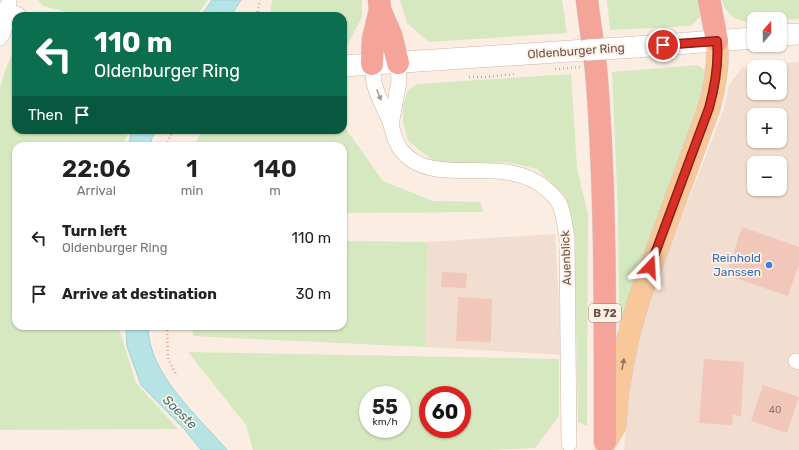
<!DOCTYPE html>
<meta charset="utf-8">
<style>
body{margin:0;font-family:Rubik,sans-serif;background:#f2f2f2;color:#222;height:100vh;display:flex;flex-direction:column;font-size:15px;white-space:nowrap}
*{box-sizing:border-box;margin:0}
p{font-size:13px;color:#767676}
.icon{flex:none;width:22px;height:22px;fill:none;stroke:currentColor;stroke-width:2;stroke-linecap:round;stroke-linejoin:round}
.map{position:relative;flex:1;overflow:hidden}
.panel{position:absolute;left:12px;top:142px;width:335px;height:188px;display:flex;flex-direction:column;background:#fff;border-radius:12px;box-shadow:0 1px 3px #0004}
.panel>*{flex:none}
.top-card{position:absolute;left:12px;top:12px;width:335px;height:122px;border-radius:12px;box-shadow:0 1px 3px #0004;background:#0b6e4f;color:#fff;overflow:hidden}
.needle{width:26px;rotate:20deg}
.buttons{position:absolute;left:747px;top:12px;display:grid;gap:8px}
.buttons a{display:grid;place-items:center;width:40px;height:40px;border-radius:8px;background:#fff;box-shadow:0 1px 3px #0004;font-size:20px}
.speed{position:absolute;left:359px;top:386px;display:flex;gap:8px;font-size:20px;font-weight:700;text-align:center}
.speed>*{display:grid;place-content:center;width:52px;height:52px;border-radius:50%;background:#fff;box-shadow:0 1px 3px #0004;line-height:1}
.speed small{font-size:10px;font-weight:400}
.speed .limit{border:6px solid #d22;background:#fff;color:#111}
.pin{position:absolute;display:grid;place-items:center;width:34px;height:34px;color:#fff;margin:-17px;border:2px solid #fff;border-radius:50%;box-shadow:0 1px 4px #0007}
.me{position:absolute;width:44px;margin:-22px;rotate:20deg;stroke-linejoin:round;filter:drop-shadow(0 0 3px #0008)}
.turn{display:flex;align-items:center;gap:14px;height:84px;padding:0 16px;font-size:18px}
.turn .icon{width:52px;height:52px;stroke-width:2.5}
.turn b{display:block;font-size:28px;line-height:34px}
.then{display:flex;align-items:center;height:38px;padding:0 16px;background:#0003;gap:8px;font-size:15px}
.eta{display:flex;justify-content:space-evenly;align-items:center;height:68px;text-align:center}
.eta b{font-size:24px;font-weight:600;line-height:28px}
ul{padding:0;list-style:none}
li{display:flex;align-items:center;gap:12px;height:56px;padding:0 16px}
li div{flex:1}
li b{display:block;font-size:15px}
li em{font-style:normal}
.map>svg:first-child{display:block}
.residential{fill:#f2ded0;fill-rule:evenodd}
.green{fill:#d6e8c0;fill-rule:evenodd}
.water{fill:#b6e3e4;stroke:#9dd4d5}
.building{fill:#f0c7b9}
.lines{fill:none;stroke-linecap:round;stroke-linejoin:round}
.street-casing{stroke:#ceb6ab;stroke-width:16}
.secondary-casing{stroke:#d1b5a8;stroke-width:22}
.primary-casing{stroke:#d4cbc8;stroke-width:23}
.highway-casing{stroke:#d4cbc8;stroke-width:23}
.path{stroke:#d4ab9d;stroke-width:2.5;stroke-dasharray:1 3;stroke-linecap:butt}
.street{stroke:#fff;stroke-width:15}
.secondary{stroke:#fff;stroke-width:21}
.primary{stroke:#f8c89b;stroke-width:22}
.highway{stroke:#f4a499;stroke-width:22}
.secondary-bridge-casing{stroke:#d1b5a8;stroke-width:22;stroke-linecap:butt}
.path-bridge{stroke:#d4ab9d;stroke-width:2.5;stroke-dasharray:1 3;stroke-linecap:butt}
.secondary-bridge{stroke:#fff;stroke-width:21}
.oneway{fill:#aa9792}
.oneway2{fill:#9a7562}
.route-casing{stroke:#8d1f18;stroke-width:10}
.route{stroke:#d93025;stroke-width:7}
.shop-dot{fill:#3f7fe0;stroke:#fef2e7;stroke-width:1.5}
.labels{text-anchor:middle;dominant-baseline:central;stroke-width:3.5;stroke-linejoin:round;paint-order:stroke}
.number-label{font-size:10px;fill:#916f65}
.shield{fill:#fef2e7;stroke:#9b8278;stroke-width:1}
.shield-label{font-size:11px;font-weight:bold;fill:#715249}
.street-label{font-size:12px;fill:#715249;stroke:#fef2e7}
.shop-label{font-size:12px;fill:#366cbe;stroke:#fef2e7;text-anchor:end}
.water-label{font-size:13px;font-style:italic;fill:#3e7677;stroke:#fef2e7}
</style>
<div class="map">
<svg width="799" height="450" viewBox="0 0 799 450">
<rect width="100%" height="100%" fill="#fbede1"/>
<path class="residential" d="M 799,62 L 799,450 L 624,450 L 629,382 L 647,306 L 724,109 L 729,85 L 742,68 ZM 754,67 L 780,67 L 780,93 L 754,93 ZM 754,115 L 780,115 L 780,141 L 754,141 ZM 754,163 L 780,163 L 780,189 L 754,189 Z
M 555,234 L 562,355 L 426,347 L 427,242 Z"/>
<path class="green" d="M 38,0 L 208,0 L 196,16 L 84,16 L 43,6 Z
M 272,0 L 362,0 L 362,17 L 348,44 L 343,44 L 343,16 L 270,16 Z
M 400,0 L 562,0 L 567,33 L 429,42 L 407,23 Z
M 607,0 L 698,0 L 700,17 L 691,26 L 610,30 Z
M 722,0 L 799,0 L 799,19 L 780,20 L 780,19 L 754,19 L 754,23 L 752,23 C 735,19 728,18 722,0 Z
M 15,48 L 16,48 L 16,130 L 129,130 L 123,146 L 16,146 L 16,326 L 118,326 L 136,383 L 178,429 L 0,430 L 0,87 L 6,68 Z
M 698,65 L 706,72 L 702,103 L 619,330 L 618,214 L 612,72 Z
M 571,74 L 577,168 L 588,215 L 587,426 L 578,422 L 574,237 L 565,196 L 537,169 L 506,162 L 469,165 L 436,162 L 419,150 L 408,140 L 403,123 L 403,105 L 408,90 L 417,84 Z
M 343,125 L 383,181 L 433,201 L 480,202 L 484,212 L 343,213 L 343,146 L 194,146 L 202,130 L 343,130 Z
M 343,241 L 427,242 L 426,347 L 193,336 L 193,326 L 343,326 Z
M 188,352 L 559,359 L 559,416 L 535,448 L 487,450 L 253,450 L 246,425 ZM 368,395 L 402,395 L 402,429 L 368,429 ZM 428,395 L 462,395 L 462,429 L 428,429 Z"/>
<path class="water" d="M 212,0 L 241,0 L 231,16 L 201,16 Z
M 132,130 L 157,130 L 152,138 L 150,146 L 128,146 Z
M 126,326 L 148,326 C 148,374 198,416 227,450 L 201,450 L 185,430 L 141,385 L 127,346 Z"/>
<path class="building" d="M 742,227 L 799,247 L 799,264 L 788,296 L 726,275 Z
M 442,272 L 467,273 L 466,288 L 441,287 Z
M 458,297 L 492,299 L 491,342 L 456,341 Z
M 704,359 L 744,362 L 741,417 L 733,414 L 732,425 L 699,423 Z
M 763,385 L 799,397 L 787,433 L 751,421 Z"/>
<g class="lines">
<g class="street-casing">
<path id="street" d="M 0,38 C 7,26 8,14 9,0
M 372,64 C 373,70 373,77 374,83 C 377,95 384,108 389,119 C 393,130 394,141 401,150 C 433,191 505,151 546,189 C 551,193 557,199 560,205 C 564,215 565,227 567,238 L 569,444
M 391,125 L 399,81 L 398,63
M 796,361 L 799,362"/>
</g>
<g class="secondary-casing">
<path id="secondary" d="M 0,13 L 16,17
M 780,35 L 799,34
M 636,47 L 754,38
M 343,66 L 587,50"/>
</g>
<g class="primary-casing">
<path id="primary" d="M 605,443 L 615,426 L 618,391 L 623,363 L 629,334 L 638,302 L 709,108 C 715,86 719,65 717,41"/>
</g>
<g class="highway-casing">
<path id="highway" d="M 587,0 C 590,27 595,54 597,81 C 606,201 605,321 605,441
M 709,0 L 717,41
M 380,10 L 391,35 L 398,63
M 372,64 L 373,39 L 380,10 L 379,0"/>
</g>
<path class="path" d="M 257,16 L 260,0
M 469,77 L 485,77 L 516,74
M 166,146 L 170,136 L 175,130
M 167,326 L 168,359 L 177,376"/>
<use href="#street" class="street"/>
<use href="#secondary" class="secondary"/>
<use href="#primary" class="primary"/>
<use href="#highway" class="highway"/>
<g class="secondary-bridge-casing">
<path id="secondary-bridge" d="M 587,50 L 636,47"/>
</g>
<path class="path-bridge" d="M 555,69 L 582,67"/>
<use href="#secondary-bridge" class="secondary-bridge"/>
</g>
<defs><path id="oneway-solid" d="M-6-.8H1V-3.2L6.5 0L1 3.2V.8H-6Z"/></defs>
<use class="oneway" href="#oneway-solid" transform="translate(379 95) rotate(68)"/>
<use class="oneway2" href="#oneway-solid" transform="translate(623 364) rotate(-80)"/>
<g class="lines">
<g class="route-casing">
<path id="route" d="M 650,267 L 709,108 C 715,86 719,65 717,41 L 663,45"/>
</g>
<use href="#route" class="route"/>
</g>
<circle class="shop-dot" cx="769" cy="265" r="4"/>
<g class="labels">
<g class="number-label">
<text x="775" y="410">40</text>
</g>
<rect class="shield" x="589" y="304" width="32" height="18" rx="3"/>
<g class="shield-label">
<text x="605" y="313">B 72</text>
</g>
<g class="street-label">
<text transform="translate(576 51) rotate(-4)">Oldenburger Ring</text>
<text transform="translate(566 258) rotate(-92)">Auenblick</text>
</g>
<g class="shop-label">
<text x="761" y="258">Reinhold<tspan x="761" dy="14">Janssen</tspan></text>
</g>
<g class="water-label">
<text transform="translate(180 412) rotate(44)">Soeste</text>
</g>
</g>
</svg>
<div class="buttons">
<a><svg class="needle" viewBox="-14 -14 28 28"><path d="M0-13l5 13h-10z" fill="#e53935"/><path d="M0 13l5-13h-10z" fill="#767676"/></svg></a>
<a><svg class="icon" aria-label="search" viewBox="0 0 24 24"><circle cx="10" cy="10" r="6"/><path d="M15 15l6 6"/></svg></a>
<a>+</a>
<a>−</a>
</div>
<div class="speed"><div>55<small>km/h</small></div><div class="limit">60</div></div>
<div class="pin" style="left:663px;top:45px;background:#d93025"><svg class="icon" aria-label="arrive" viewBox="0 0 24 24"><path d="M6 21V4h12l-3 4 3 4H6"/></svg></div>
<svg class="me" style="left:650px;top:267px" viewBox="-20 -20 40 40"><path d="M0-17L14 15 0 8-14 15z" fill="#d93025" stroke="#fff" stroke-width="4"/></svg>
<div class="top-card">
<div class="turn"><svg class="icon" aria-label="left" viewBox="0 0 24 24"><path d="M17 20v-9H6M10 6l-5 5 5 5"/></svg><div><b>110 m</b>Oldenburger Ring</div></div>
<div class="then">Then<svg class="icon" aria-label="arrive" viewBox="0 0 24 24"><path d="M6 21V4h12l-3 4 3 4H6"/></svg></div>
</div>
<section class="panel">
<div class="eta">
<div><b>22:06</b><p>Arrival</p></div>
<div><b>1</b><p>min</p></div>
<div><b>140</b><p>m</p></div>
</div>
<ul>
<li><svg class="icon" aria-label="left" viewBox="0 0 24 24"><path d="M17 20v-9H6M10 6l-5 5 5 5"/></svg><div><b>Turn left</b><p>Oldenburger Ring</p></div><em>110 m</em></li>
<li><svg class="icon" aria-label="arrive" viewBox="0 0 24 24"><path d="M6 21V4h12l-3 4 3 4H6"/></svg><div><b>Arrive at destination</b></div><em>30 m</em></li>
</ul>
</section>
</div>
